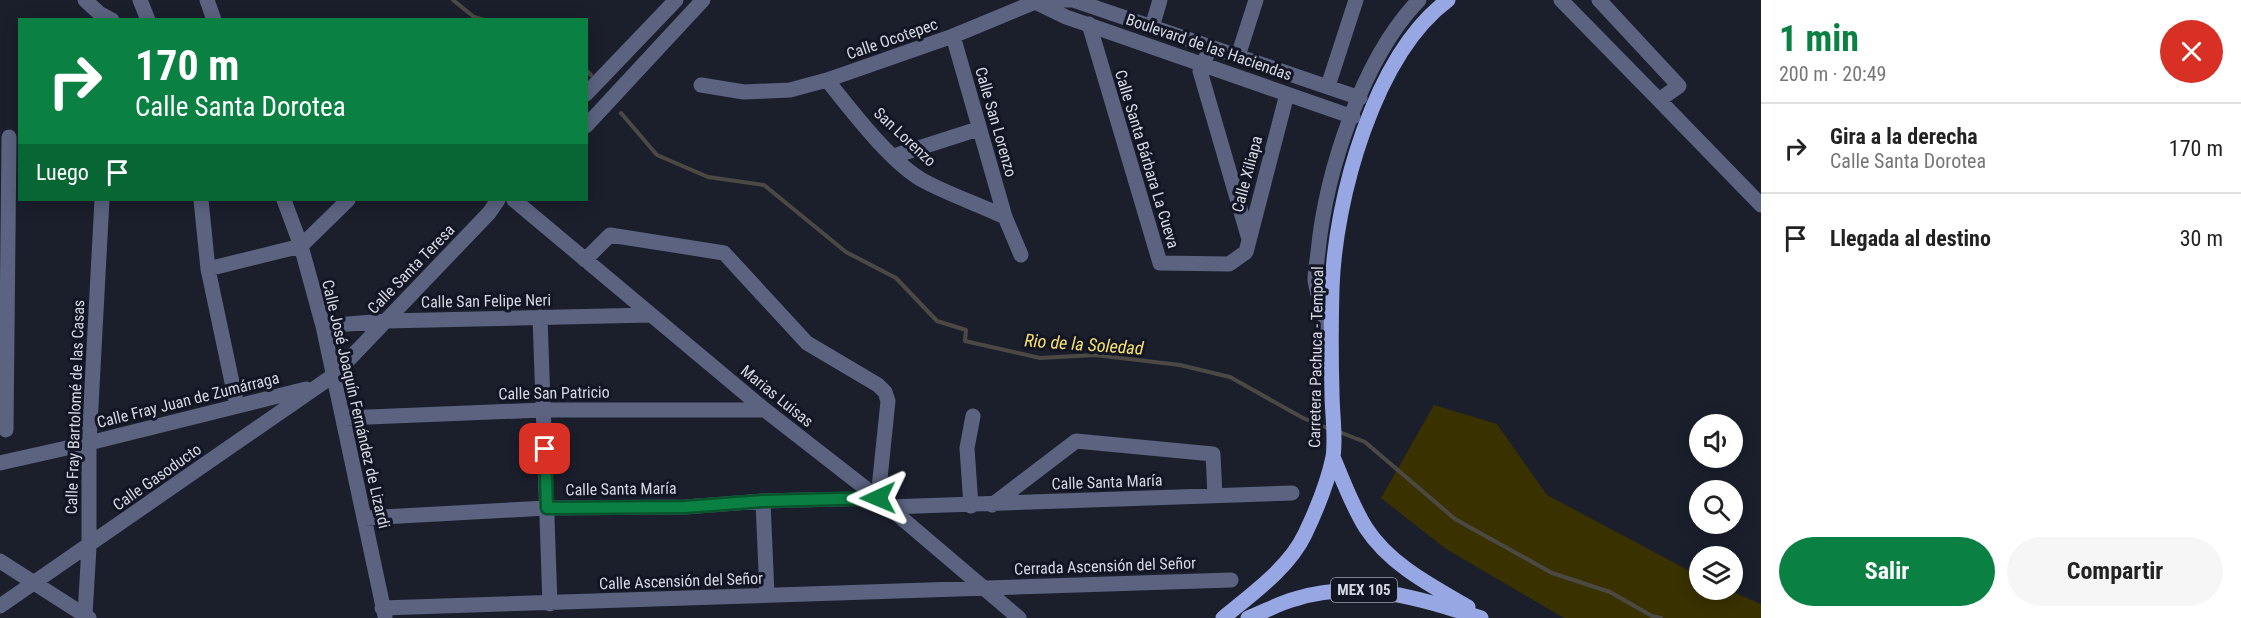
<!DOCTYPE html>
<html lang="es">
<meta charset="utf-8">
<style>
body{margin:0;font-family:"Roboto Condensed",sans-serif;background:#f6f6f6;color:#222;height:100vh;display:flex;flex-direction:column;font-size:22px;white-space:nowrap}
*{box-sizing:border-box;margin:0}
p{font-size:20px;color:#767676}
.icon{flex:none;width:33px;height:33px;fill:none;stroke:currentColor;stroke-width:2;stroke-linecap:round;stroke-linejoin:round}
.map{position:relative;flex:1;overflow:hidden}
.drawer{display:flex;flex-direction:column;background:#fff;width:480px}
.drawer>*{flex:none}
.top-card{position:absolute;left:18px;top:18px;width:570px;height:183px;border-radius:0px;box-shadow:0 3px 15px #0003;background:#0b8043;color:#fff;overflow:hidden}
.tools{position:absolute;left:1689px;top:414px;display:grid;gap:12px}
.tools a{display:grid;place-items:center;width:54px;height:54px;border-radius:50%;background:#fff;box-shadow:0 3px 15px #0003;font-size:30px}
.pin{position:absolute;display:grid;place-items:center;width:51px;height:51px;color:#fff;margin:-26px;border-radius:12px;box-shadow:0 3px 9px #0006}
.me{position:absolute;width:66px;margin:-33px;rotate:269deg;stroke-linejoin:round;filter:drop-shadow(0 0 4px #0008)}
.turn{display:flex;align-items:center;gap:21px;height:126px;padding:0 18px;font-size:27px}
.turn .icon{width:78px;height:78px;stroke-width:2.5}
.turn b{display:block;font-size:42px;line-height:51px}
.then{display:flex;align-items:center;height:57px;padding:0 18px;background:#0003;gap:12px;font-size:22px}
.round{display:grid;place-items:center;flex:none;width:63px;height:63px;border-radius:32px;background:#f6f6f6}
.headline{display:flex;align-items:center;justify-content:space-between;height:102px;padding:0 18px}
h1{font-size:36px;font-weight:700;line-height:45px;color:#0b8043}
.primary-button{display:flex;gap:12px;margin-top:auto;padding:12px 18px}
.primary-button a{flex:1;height:69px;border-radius:36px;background:#0b8043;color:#fff;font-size:24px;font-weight:700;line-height:69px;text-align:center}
.primary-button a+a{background:#f6f6f6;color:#222}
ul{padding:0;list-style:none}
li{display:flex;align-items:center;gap:18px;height:90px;padding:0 18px;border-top:2px solid #e0e0e0}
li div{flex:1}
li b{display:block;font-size:22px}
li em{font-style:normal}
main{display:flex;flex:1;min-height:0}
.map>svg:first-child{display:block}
.green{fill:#3a3100}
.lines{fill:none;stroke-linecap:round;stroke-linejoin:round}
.stream{stroke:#4c4944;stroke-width:4}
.minor{stroke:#5b6380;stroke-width:15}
.major{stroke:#97a7e3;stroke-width:15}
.route-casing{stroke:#07532c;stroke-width:15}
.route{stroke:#0b8043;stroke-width:10}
.labels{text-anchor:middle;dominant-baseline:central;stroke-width:6;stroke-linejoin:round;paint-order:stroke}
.shield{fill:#121523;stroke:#9a9ea9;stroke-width:1.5}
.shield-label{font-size:15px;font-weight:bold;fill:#d5d8e2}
.street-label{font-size:16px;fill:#d5d8e2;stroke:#121523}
.water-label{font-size:18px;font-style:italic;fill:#f8e171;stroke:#121523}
</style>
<main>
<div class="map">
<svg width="1761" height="618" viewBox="0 0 1761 618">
<rect width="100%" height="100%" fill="#1b1f2c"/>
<path class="green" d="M 1434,405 L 1497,424 L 1547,495 L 1699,576 L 1700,590 L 1728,590 L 1761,604 L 1761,618 L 1564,618 L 1446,549 L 1381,498 Z"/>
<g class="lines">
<path class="stream" d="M 453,0 L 474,17 L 484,20
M 586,70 L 591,75
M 621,113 L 657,155 L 708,177 L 764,185 L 846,252 L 896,278 L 937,321 L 966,330 L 965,341 L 1040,358 L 1095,355 L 1180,365 L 1230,377 L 1303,418 L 1330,429
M 1337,431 L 1365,442 L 1455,519 L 1552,573 L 1610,592 L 1652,616 L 1661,618"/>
<path class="minor" d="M 85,0 L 99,13 L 112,20
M 140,0 L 148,20
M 207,0 L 214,20
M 1064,0 L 1073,0 L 1360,98
M 1561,0 L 1659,100 L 1679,86 L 1599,0
M 1035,2 L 1066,17 L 1353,117
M 1089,24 L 1160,263 L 1229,264 L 1246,252 L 1287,94
M 1152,27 L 1160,0
M 953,36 L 1005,217 L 1021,255
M 1207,55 L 1200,71 L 1248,236
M 1238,56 L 1256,0
M 827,80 C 851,110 891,163 924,181 C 950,195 978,204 1005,217
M 701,85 L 744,92 L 790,90 L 827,80 L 953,36 L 1035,2 L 1057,0
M 1328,86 L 1356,0
M 586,94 L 676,0
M 1659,100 L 1761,205
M 586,126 L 703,0
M 894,156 L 978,129
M 201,200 L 208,269 L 237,406
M 284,200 L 301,246 L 323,326 L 385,616
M 514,200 L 765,410 L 878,498 L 1019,618
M 208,269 L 301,246 L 348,200
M 540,317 L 550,604
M 323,326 L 386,321 L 650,315
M 1328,329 C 1324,313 1317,295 1315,280 C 1315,271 1317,261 1318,252 C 1326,172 1362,59 1419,0
M 344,418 L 543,410 L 765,410
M 6,430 L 9,137
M 0,463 L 89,443 L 306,389
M 763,501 L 767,595
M 992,505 L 1076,441 L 1213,454 L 1215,496
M 971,506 L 967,448 L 973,416
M 888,507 L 1292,493
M 364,518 L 547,508 L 685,507 L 763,501 L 878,498 L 888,401 L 885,392 L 878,385 L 807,343 L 724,253 L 610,235 L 585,260
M 0,561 L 89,618
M 0,606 L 334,375 L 489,213 L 498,200
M 382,608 L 1231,580
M 85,615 L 89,547 L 89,443 L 102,200"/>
<path class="major" d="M 1333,457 C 1343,480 1352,506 1366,528 C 1390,565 1432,586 1468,607
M 1223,618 C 1252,594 1289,568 1305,534 C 1316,511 1328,481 1333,457 C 1336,436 1332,413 1332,393 C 1331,358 1331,323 1332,288 C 1335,199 1374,55 1448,0
M 1248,618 C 1264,612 1279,603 1295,599 C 1360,579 1419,598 1481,618"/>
</g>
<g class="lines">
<g class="route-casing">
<path id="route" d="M 545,449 L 547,508 L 685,507 L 763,501 L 878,498"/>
</g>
<use href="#route" class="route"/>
</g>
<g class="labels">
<rect class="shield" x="1331" y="578" width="66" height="24" rx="4.5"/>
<g class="shield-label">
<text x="1364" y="590">MEX 105</text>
</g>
<g class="street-label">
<text transform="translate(892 39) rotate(-19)">Calle Ocotepec</text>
<text transform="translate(1209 47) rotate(19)">Boulevard de las Haciendas</text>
<text transform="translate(996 122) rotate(74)">Calle San Lorenzo</text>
<text transform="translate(905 137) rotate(43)">San Lorenzo</text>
<text transform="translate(1147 159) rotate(73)">Calle Santa Bárbara La Cueva</text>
<text transform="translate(1247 174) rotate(-75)">Calle Xiliapa</text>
<text transform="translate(411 269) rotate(-46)">Calle Santa Teresa</text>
<text transform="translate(486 301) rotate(-1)">Calle San Felipe Neri</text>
<text transform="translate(1316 357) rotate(-89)">Carretera Pachuca - Tempoal</text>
<text transform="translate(554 393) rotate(-1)">Calle San Patricio</text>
<text transform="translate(777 396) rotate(39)">Marias Luisas</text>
<text transform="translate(188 400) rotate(-14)">Calle Fray Juan de Zumárraga</text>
<text transform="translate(356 404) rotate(77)">Calle José Joaquín Fernández de Lizardi</text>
<text transform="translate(75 407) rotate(-88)">Calle Fray Bartolomé de las Casas</text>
<text transform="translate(157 477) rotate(-35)">Calle Gasoducto</text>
<text transform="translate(1107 482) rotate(-2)">Calle Santa María</text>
<text transform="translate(621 489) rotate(-1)">Calle Santa María</text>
<text transform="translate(1105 566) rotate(-2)">Cerrada Ascensión del Señor</text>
<text transform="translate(681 581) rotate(-2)">Calle Ascensión del Señor</text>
</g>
<g class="water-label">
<text transform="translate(1084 344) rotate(4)">Rio de la Soledad</text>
</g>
</g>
</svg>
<div class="tools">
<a><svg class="icon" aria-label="sound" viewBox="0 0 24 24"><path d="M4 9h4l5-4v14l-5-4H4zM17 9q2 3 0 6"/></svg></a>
<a><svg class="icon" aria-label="search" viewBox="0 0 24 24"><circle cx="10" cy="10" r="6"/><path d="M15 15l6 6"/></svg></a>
<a><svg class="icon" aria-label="layers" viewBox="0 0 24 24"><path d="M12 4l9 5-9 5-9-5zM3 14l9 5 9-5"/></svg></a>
</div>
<div class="pin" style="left:545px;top:449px;background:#d93025"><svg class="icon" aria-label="arrive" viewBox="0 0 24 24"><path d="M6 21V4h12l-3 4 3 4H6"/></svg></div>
<svg class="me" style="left:878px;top:498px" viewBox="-20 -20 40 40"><path d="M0-17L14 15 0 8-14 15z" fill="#0b8043" stroke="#fff" stroke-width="4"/></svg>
<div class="top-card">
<div class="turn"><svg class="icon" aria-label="right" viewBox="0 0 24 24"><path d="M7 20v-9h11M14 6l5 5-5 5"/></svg><div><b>170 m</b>Calle Santa Dorotea</div></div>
<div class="then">Luego<svg class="icon" aria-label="arrive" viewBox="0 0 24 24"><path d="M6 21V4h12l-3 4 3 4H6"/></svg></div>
</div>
</div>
<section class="drawer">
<div class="headline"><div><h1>1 min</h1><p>200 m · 20:49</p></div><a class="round" style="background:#d93025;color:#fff"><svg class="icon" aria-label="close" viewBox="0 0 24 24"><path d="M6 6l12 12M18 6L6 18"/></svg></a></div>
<ul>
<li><svg class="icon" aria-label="right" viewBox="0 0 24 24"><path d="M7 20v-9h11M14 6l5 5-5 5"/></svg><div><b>Gira a la derecha</b><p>Calle Santa Dorotea</p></div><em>170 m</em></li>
<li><svg class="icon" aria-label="arrive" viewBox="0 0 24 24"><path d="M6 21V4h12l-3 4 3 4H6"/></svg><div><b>Llegada al destino</b></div><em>30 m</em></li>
</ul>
<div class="primary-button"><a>Salir</a><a>Compartir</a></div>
</section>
</main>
